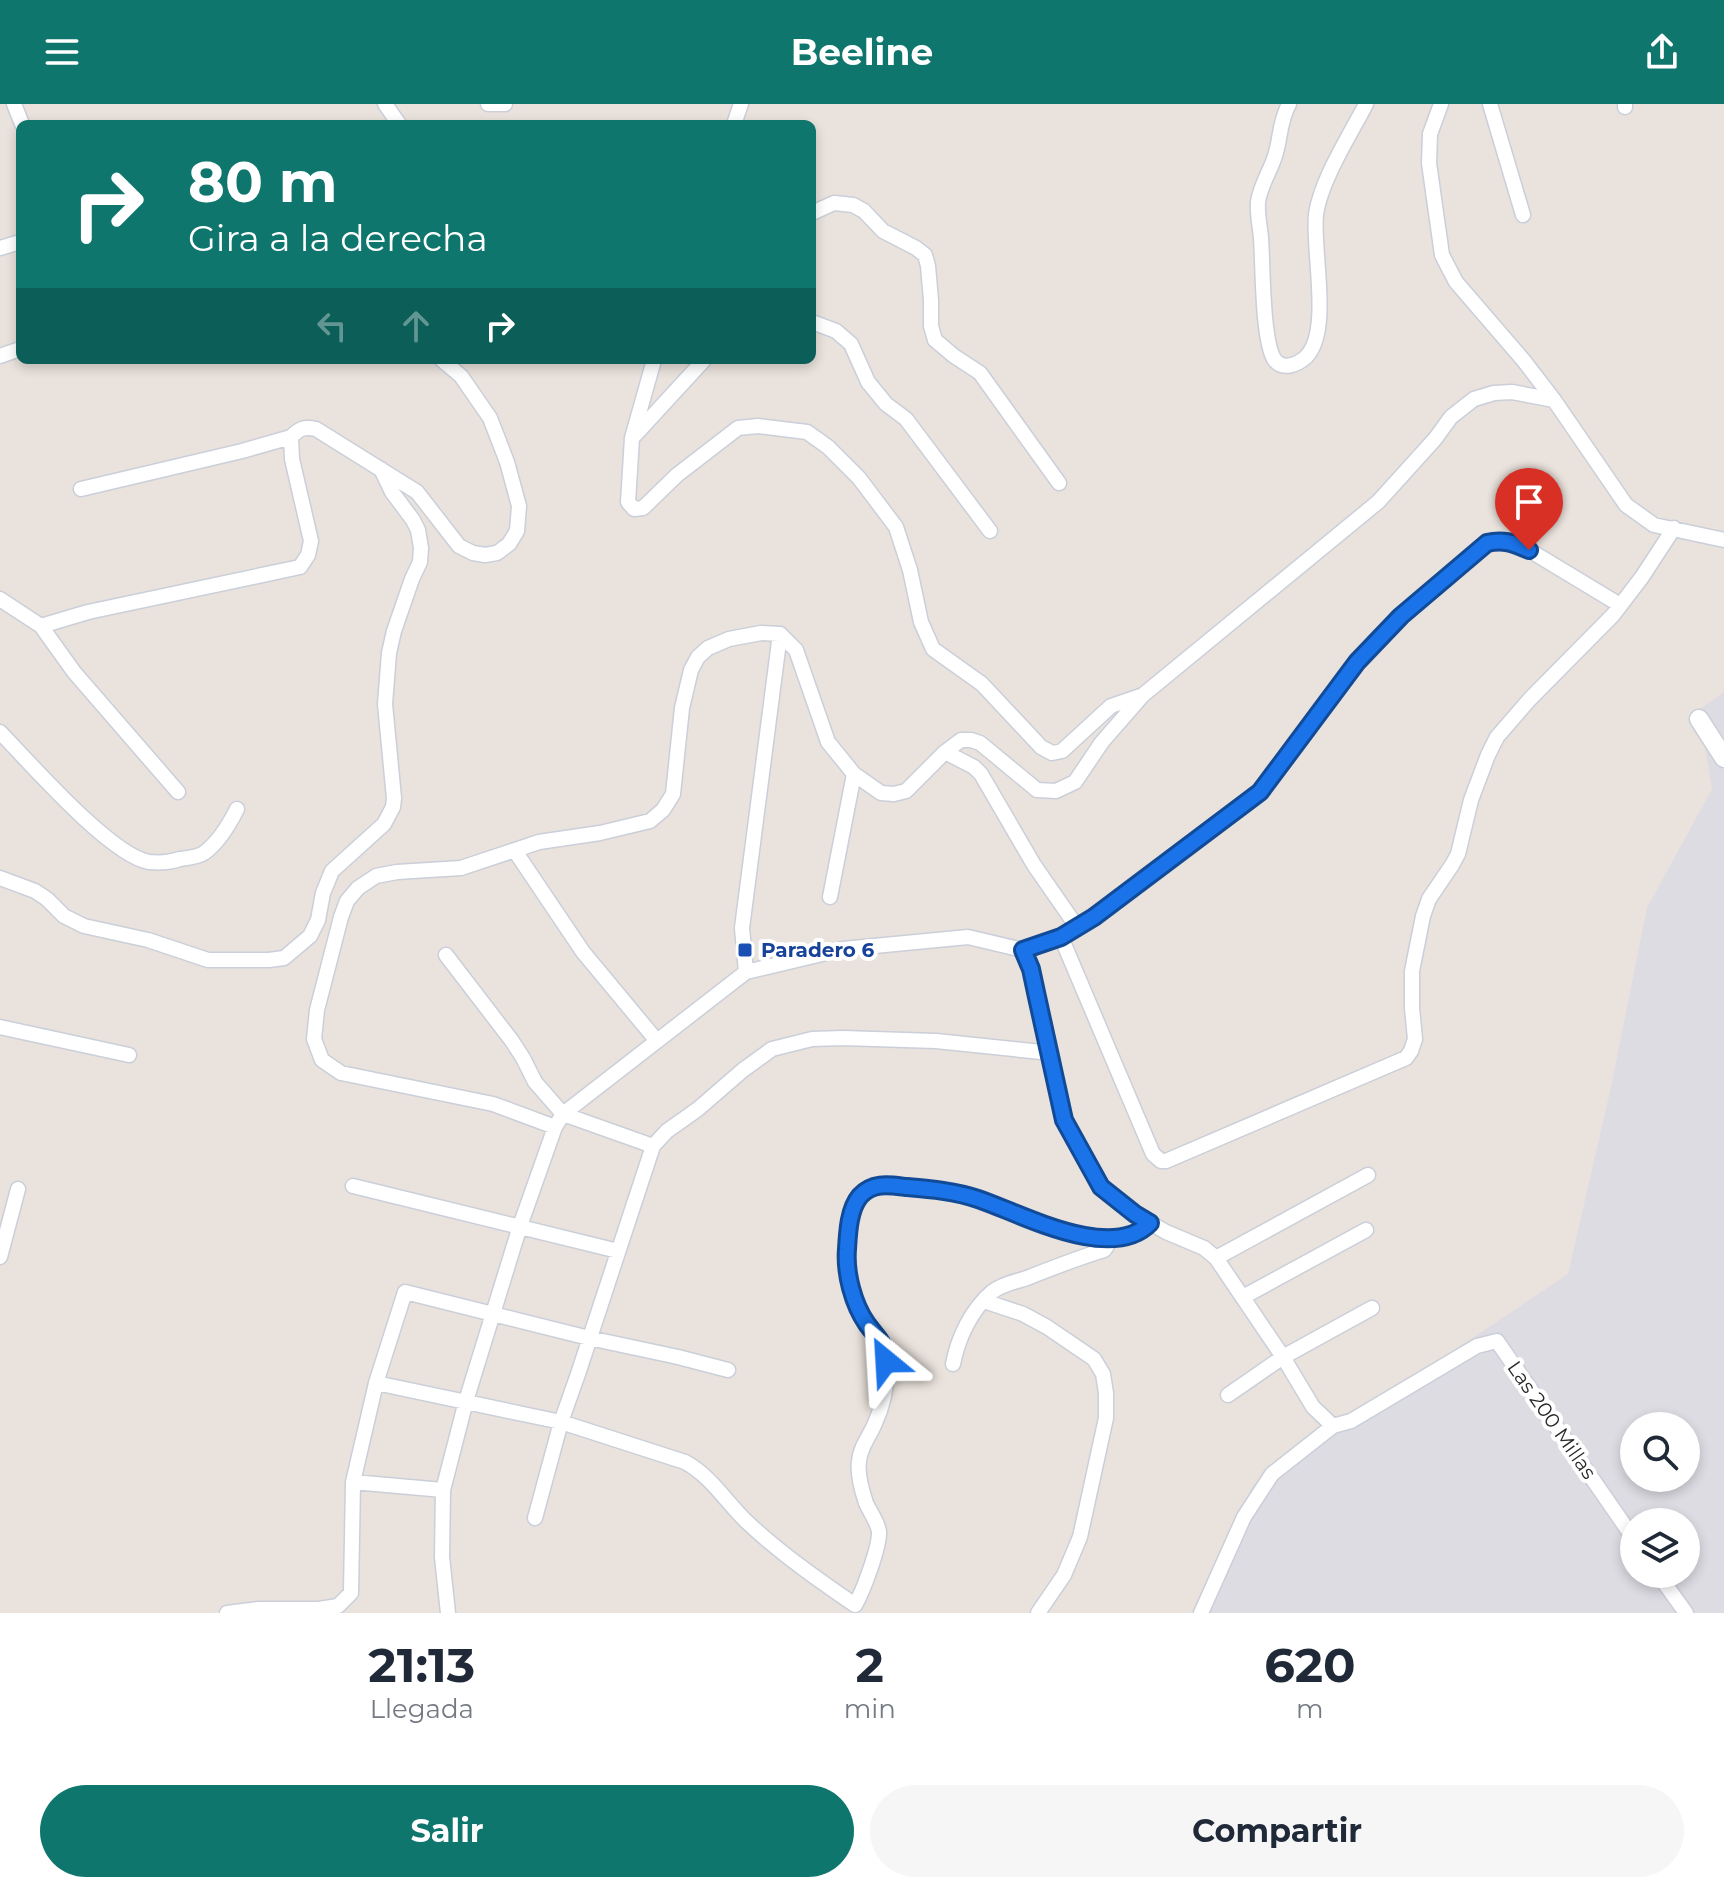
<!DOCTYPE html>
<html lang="es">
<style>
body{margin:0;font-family:Montserrat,sans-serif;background:#f6f6f7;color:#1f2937;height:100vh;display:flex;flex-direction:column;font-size:30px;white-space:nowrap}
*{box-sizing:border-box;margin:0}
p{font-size:26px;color:#747a83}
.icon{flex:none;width:44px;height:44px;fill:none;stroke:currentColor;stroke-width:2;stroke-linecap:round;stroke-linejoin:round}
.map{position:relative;height:1509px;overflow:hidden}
.side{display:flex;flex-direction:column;background:#fff;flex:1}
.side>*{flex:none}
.hud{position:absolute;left:16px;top:16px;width:800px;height:244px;border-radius:12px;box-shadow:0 4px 12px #0003;background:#0f766e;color:#fff;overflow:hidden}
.fabs{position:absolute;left:1620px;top:1308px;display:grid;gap:16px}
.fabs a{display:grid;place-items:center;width:80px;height:80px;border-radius:50%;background:#fff;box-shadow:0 4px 12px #0003;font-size:40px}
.pin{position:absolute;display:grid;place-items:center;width:68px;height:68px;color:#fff;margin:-82px -34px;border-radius:50% 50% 50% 0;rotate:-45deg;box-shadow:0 0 8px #0007}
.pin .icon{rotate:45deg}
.me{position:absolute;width:88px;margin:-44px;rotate:333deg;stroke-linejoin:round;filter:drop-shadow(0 0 6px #0008)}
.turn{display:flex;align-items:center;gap:28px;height:168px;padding:0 40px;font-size:36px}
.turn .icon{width:104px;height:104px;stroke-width:2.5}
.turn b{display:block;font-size:56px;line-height:68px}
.lanes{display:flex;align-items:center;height:76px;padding:0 40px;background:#0003;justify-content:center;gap:40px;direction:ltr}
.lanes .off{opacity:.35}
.eta{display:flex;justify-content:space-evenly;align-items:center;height:136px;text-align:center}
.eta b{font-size:48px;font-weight:700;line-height:56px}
.cta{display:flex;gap:16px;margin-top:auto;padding:16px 40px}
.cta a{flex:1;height:92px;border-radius:48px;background:#0f766e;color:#fff;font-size:32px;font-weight:700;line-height:92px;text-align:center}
.cta a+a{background:#f6f6f7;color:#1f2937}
header{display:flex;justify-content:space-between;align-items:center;height:104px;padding:0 40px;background:#0f766e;color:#fff;font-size:36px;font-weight:700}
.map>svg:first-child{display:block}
.industrial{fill:#dddce3;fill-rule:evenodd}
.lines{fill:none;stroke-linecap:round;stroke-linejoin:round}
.minor-casing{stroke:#cacfd9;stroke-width:17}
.tertiary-casing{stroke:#cacfd9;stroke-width:21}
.minor{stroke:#fff;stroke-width:14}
.tertiary{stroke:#fff;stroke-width:18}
.route-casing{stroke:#114b97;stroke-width:20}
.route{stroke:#1a73e8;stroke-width:14}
.transit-dot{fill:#1a4fb4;stroke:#fff;stroke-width:3}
.labels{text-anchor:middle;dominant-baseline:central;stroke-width:8;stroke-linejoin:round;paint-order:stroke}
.transit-label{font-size:20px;font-weight:bold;fill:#164399;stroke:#fff;text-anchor:start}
.street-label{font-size:20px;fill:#292929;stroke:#fff}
</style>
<header><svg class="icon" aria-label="menu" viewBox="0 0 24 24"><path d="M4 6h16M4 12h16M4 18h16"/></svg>Beeline<svg class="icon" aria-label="share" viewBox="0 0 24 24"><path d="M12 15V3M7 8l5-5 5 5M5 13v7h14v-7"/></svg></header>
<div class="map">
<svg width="1724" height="1509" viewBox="0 0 1724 1509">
<rect width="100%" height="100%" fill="#eae2dc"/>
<path class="industrial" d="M 1724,588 L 1724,1509 L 1199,1509 L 1253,1381 L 1568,1170 L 1611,983 L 1647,804 L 1712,685 L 1699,606 ZM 1634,1322 L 1686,1322 L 1686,1374 L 1634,1374 ZM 1634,1418 L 1686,1418 L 1686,1470 L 1634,1470 Z"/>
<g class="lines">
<g class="minor-casing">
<path id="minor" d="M 14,0 L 22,20
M 385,0 L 399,20
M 488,0 L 505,0
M 1289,0 C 1279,19 1281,33 1275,52 C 1270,68 1260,82 1258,98 C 1257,110 1260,122 1261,134 C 1263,161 1262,234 1274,255 C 1282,267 1297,261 1306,253 C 1332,227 1312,146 1316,110 C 1321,76 1350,31 1366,0
M 1441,0 L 1430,30 L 1429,59 L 1442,151 L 1456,178 L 1524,257 L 1554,296 L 1626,401 L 1654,421 L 1724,436
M 1490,0 L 1523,111
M 1625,0 L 1625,3
M 734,20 L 741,0
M 812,109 L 834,99 L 853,101 L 864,107 L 883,127 L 916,144 L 925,151 L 928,162 L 931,196 L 931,222 L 935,236 L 954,252 L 980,269 L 1059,379
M 0,144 L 20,138
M 812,218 L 836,227 L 851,240 L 868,278 L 886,300 L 906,315 L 990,427
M 0,252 L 20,245
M 654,256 L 632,334 L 628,398 L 634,405 L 643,404 L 677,371 L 738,324 L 758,322 L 807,328 L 828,343 L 859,374 L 896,423 L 910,466 L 921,518 L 933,545 L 982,580 L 1041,643 L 1052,649 L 1062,647 L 1111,602 L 1143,591
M 635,331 L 704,256
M 81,385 L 242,347 L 291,333
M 0,495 L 41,522 L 74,568 L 178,688
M 41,522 L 88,508 L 300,463 L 308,451 L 311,437 L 292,355 L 291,333 C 299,325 304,322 316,325 L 417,388 L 459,442 L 473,449 L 485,451 L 497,449 L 509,440 L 517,427 L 519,402 L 507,358 L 490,314 L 461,272 L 442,256
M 0,628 C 30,659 110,751 149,758 C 159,759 171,758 180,755 C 187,754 198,753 204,749 C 219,738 229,721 237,705
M 945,648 L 974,663 L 981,670 L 1034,761 L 1077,823
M 515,747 L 583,848 L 657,937
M 0,774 L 35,787 L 47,795 L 64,812 L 84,822 L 148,836 L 208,856 L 269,856 L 284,854 L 310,832 L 318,816 L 323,789 L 332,767 L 384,720 L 393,703 L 394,694 L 385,600 L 389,549 L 394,527 L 412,475 L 420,458 L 421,444 L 418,426 L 413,416 L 392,388 L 381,365
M 830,793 L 854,670
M 1061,833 L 1153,1050 L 1161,1057 L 1166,1057 L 1406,954 L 1411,947 L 1415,935 L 1412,904 L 1412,867 L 1423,812 L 1429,795 L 1452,761 L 1458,750 L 1471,696 L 1488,651 L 1497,633 L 1529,596 L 1613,511 L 1642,473 L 1674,424
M 1023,846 L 1031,865 L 1051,949 L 1064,1016 L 1101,1083 L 1135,1110 L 1166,1128 L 1204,1144 L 1216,1154 L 1283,1253 L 1313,1303 L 1333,1322 L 1351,1317 L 1477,1242 L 1497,1237 L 1634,1435
M 446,851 L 512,937 L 523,954 L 535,978 L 563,1010 L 653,1042 L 667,1027 L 698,1005 L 743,966 L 772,945 L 812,935 L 843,934 L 936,937 L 1051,949
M 746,868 L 742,824 L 780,530
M 0,923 L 129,951
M 555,1023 L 493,1000 L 341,969 L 322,956 L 314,935 L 317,906 L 341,813 L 347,797 L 358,784 L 376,772 L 397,768 L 461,764 L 539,738 L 600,729 L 650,717 L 663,706 L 673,690 L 682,604 L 691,566 L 698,553 L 708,544 L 729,535 L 761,529 L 780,530 L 796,546 L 828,638 L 854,670 L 881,689 L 894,690 L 906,687 L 945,648 L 961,636 L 971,636 L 980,639 L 1037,686 L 1056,687 L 1075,678 L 1102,638 L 1143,591 L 1378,398 L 1435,335 L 1451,313 L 1474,295 L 1494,289 L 1512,288 L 1554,296
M 353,1082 L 618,1147
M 0,1153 L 18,1085
M 1216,1154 L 1368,1071
M 1243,1193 L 1366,1126
M 984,1197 L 1023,1210 L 1047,1223 L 1094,1255 L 1103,1270 L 1106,1289 L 1106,1314 L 1080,1433 L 1064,1471 L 1038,1509
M 953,1260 C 958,1234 971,1206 992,1188 C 1002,1180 1015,1178 1027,1174 C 1052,1164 1078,1154 1104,1146 L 1107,1142 L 1106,1135
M 376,1279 L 561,1318 L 685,1358 C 711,1372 726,1398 747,1418 C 780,1449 817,1475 855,1501 C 863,1488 880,1442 879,1427 C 877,1417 870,1408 866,1399 C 862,1387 857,1370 859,1357 C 860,1343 870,1332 875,1319 C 885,1298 888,1276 886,1253 C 884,1234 867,1224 860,1207 C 855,1195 849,1180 847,1166 C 846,1154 847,1142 849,1130 C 853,1104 857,1079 890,1081 C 917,1082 947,1086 974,1094 C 1018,1107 1111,1161 1150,1119
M 1228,1291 L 1283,1253 L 1372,1204
M 353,1378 L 443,1386
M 535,1414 L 561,1318 L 578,1270 L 653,1042
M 1658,1470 L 1686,1509
M 227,1509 L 259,1505 L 319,1505 L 338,1502 L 351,1489 L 353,1378 L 376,1279 L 405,1188 L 589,1234 L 678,1253 L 728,1266
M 448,1509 L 442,1453 L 443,1386 L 466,1297 L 520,1122 L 555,1023 L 563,1010 L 746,868 L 843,845 L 968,833 L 1023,846 L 1061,833 L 1094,813 L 1260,688 L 1357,558 L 1401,512 L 1487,439 C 1503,435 1514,440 1529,446 L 1620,501
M 1201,1509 L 1244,1413 L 1272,1370 L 1333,1322"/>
</g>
<g class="tertiary-casing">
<path id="tertiary" d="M 1699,615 L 1724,654"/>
</g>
<use href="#minor" class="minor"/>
<use href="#tertiary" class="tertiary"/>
</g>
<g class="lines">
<g class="route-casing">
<path id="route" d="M 886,1257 C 884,1237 878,1235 867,1220 C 853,1200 845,1169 847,1145 C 848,1128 849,1105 860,1092 C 873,1078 889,1081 906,1083 C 930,1085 955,1087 978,1095 C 1022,1110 1111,1159 1150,1119 L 1135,1110 L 1101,1083 L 1064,1016 L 1037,893 L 1031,865 L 1023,846 L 1061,833 L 1094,813 L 1260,688 L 1357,558 L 1401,512 L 1487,439 C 1503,435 1514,439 1529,446"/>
</g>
<use href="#route" class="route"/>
</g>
<rect class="transit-dot" x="737" y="838" width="16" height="16" rx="4"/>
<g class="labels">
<g class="transit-label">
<text x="761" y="846">Paradero 6</text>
</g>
<g class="street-label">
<text transform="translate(1552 1316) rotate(55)">Las 200 Millas</text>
</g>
</g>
</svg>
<div class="fabs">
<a><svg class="icon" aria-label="search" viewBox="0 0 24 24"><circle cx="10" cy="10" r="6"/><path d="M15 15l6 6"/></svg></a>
<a><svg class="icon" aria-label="layers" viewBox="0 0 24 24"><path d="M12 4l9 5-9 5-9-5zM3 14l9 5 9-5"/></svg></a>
</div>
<div class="pin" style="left:1529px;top:446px;background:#d93025"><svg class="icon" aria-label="arrive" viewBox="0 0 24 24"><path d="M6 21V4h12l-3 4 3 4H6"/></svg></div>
<svg class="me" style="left:886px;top:1257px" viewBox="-20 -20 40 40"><path d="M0-17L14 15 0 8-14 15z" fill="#1a73e8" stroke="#fff" stroke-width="4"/></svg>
<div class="hud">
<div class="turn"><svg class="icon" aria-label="right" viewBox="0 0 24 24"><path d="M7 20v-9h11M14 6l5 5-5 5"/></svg><div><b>80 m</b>Gira a la derecha</div></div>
<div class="lanes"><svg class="icon off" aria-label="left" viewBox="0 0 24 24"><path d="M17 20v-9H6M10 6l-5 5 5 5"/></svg><svg class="icon off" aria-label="ahead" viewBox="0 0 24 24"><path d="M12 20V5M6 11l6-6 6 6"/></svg><svg class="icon" aria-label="right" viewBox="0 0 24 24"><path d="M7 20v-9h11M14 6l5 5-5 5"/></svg></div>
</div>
</div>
<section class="side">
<div class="eta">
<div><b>21:13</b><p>Llegada</p></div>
<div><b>2</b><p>min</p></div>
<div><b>620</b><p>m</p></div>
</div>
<div class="cta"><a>Salir</a><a>Compartir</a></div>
</section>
